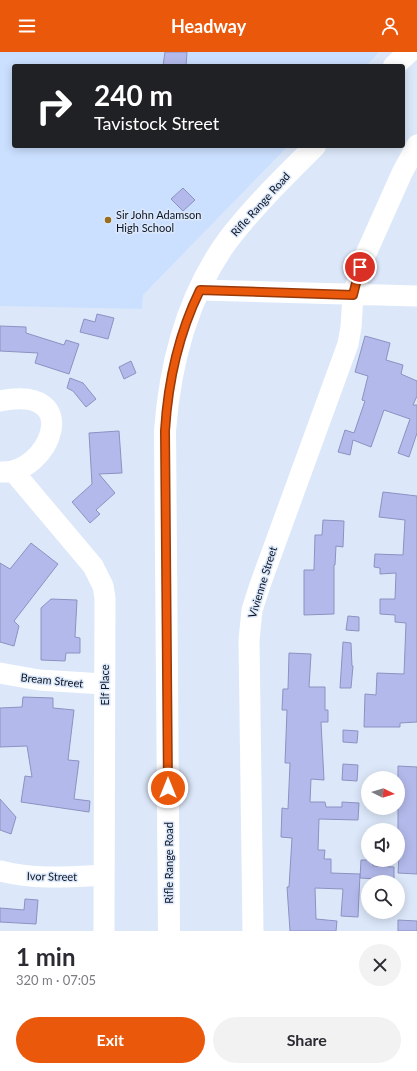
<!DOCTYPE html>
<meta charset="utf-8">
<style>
body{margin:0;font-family:Lato,sans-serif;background:#f2f2f3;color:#2b2b33;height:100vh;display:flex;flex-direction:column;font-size:15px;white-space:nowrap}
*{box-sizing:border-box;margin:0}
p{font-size:13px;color:#7c7c81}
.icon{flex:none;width:22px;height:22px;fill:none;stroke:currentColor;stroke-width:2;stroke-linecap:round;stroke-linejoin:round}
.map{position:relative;height:879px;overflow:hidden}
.drawer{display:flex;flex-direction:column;background:#fff;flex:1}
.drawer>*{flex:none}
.banner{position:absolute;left:12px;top:12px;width:393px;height:84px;border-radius:4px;box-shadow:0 2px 10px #0003;background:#202124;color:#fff;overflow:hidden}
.needle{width:26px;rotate:95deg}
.fabs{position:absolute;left:361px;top:719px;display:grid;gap:8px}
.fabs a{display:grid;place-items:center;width:44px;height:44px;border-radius:50%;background:#fff;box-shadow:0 2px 10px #0003;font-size:20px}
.pin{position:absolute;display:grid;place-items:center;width:34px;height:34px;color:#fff;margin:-17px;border:2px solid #fff;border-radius:50%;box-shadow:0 1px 4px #0007}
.me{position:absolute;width:44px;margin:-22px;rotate:0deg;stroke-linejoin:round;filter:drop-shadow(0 0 3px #0008)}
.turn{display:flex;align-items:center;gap:14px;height:84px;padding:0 16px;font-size:18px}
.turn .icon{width:52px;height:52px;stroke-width:2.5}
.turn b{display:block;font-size:28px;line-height:34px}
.round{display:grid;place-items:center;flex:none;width:42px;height:42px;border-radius:21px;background:#f2f2f3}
.headline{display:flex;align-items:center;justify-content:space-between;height:68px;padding:0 16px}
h1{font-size:24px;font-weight:700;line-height:30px}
.primary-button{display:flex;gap:8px;margin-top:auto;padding:8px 16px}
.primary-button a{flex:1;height:46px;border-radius:24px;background:#ea580c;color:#fff;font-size:16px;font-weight:700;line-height:46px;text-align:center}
.primary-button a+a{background:#f2f2f3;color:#2b2b33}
header{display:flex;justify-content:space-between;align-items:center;height:52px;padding:0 16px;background:#ea580c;color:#fff;font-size:18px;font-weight:700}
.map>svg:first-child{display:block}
.built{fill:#cbe0ff}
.building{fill:#b3baeb;stroke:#8c92c1}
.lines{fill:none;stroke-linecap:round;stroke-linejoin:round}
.minor{stroke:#fff;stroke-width:21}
.major{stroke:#fff;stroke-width:22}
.route-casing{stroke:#983908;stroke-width:10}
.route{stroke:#ea580c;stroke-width:7}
.poi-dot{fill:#986d1b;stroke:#dce8fa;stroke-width:1.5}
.labels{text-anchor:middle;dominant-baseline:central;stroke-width:3;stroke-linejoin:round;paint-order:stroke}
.street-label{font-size:11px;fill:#0a1424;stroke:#dce8fa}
.poi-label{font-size:11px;fill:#0a1424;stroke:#dce8fa;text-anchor:start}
</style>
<header><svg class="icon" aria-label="menu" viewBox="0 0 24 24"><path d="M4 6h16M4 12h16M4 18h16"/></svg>Headway<svg class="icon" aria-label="person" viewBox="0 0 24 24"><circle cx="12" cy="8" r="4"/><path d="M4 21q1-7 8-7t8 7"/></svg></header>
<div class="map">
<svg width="417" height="879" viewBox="0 0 417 879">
<rect width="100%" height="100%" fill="#dce8fa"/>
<path class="built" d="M 0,0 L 379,0 L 366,14 L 14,14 L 14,94 L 288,94 L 143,243 L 142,257 L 0,254 Z"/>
<path class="building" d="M 165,0 L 187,0 L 186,14 L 163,14 Z
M 183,136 L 195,148 L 183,159 L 171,147 Z
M 97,262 L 114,266 L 108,287 L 80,280 L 84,267 L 95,270 Z
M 0,274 L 26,275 L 26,281 L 64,293 L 66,288 L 79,292 L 69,322 L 35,311 L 38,301 L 0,299 Z
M 365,284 L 390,291 L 386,308 L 403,313 L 401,322 L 417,329 L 417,344 L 413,353 L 417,353 L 417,381 L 409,405 L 398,401 L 410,367 L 384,358 L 371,395 L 353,388 L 350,403 L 338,400 L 345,378 L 354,381 L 365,349 L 362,348 L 368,324 L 355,320 Z
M 131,309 L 136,321 L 124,327 L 119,315 Z
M 70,326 L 83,331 L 96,347 L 86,355 L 73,339 L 67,336 Z
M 119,379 L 122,421 L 99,422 L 115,441 L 96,458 L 100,462 L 90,471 L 72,450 L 92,432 L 89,381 Z
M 383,440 L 417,444 L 417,670 L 400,671 L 400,675 L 364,675 L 365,642 L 376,643 L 377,621 L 404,622 L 406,571 L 395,570 L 395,563 L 380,562 L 380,547 L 395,547 L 396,521 L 380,522 L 380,516 L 374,515 L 375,502 L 403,503 L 405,468 L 379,465 Z
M 323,468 L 344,469 L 343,495 L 336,494 L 335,513 L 334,513 L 334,562 L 304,563 L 304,518 L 314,518 L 315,483 L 322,483 Z
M 31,491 L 58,512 L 14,569 L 19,574 L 14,594 L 0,590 L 0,511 L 10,517 Z
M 51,547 L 77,548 L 75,585 L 80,586 L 80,601 L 66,601 L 65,609 L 41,608 L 41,556 Z
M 348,564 L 359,565 L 359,579 L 346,578 Z
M 343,590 L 351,591 L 352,614 L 353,614 L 351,636 L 340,636 Z
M 289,601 L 311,602 L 309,635 L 325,635 L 325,658 L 328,658 L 328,670 L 321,670 L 324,728 L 311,727 L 310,750 L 325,750 L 326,755 L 342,755 L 342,750 L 359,751 L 358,768 L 319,767 L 318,798 L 325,798 L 324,807 L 331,807 L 331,821 L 360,822 L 358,865 L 341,864 L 343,837 L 315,836 L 316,867 L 337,869 L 336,879 L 290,879 L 287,835 L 289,835 L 292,786 L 281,785 L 282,756 L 288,757 L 290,711 L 285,711 L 287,658 L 282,658 L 283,637 L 288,637 Z
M 23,645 L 53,646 L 53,656 L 74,658 L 68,708 L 79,709 L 74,747 L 90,749 L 89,760 L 21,750 L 25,724 L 32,725 L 27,694 L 0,695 L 0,656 L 22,655 Z
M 343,678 L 358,679 L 357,691 L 343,690 Z
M 343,712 L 358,713 L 357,729 L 342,728 Z
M 398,714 L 417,715 L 417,822 L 398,821 L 400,786 L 398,786 Z
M 0,747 L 16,765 L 11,782 L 0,778 Z
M 361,808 L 373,808 L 373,814 L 394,815 L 394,828 L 360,826 Z
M 25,847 L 38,848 L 36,872 L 0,870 L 0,856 L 24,858 Z
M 398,868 L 417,869 L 417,879 L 398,879 Z"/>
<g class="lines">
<path class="minor" d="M 200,238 L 417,244
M 0,349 C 86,332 49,423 1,420
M 13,419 L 93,514 L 103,534 L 105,546 L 104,879
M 0,621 L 39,628 L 104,632
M 0,819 C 34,828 69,825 104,823
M 253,879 L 249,588 L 252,558 L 260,533 L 348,292 L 351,275 L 353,243 L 364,206 L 402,121 L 417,93"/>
<path class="major" d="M 394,14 L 409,0
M 169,879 L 165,379 C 170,311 188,243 228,188 C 254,154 285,124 315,94"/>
</g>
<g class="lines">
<g class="route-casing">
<path id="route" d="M 168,736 L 165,379 C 168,329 178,283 200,238 L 353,243 L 360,215"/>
</g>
<use href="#route" class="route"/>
</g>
<circle class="poi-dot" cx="108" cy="168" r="4"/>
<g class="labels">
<g class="street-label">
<text transform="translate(260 152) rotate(-48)">Rifle Range Road</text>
<text transform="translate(262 530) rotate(-73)">Vivienne Street</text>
<text transform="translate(52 628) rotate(6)">Bream Street</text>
<text transform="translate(104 633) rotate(-90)">Elf Place</text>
<text transform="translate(168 811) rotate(-90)">Rifle Range Road</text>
<text transform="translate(52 824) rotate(1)">Ivor Street</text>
</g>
<g class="poi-label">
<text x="116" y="162">Sir John Adamson<tspan x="116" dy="13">High School</tspan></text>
</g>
</g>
</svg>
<div class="fabs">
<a><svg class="needle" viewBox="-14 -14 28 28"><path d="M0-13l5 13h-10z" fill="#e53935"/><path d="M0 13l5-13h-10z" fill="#7c7c81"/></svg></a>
<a><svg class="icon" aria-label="sound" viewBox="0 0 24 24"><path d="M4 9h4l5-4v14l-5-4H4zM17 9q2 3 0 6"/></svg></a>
<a><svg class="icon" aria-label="search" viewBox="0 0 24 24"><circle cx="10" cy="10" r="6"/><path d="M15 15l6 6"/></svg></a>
</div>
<div class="pin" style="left:360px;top:215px;background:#d93025"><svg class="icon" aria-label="arrive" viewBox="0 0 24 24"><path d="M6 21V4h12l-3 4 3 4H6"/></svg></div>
<svg class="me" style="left:168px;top:736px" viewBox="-20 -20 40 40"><circle r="17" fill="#ea580c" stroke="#fff" stroke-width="3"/><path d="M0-11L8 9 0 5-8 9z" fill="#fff"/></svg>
<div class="banner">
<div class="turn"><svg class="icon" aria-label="right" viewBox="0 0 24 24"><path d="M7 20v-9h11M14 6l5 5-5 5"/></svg><div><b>240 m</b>Tavistock Street</div></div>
</div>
</div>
<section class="drawer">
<div class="headline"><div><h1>1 min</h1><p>320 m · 07:05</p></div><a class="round"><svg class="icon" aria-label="close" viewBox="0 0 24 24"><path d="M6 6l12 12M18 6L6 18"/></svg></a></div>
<div class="primary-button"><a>Exit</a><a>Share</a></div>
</section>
